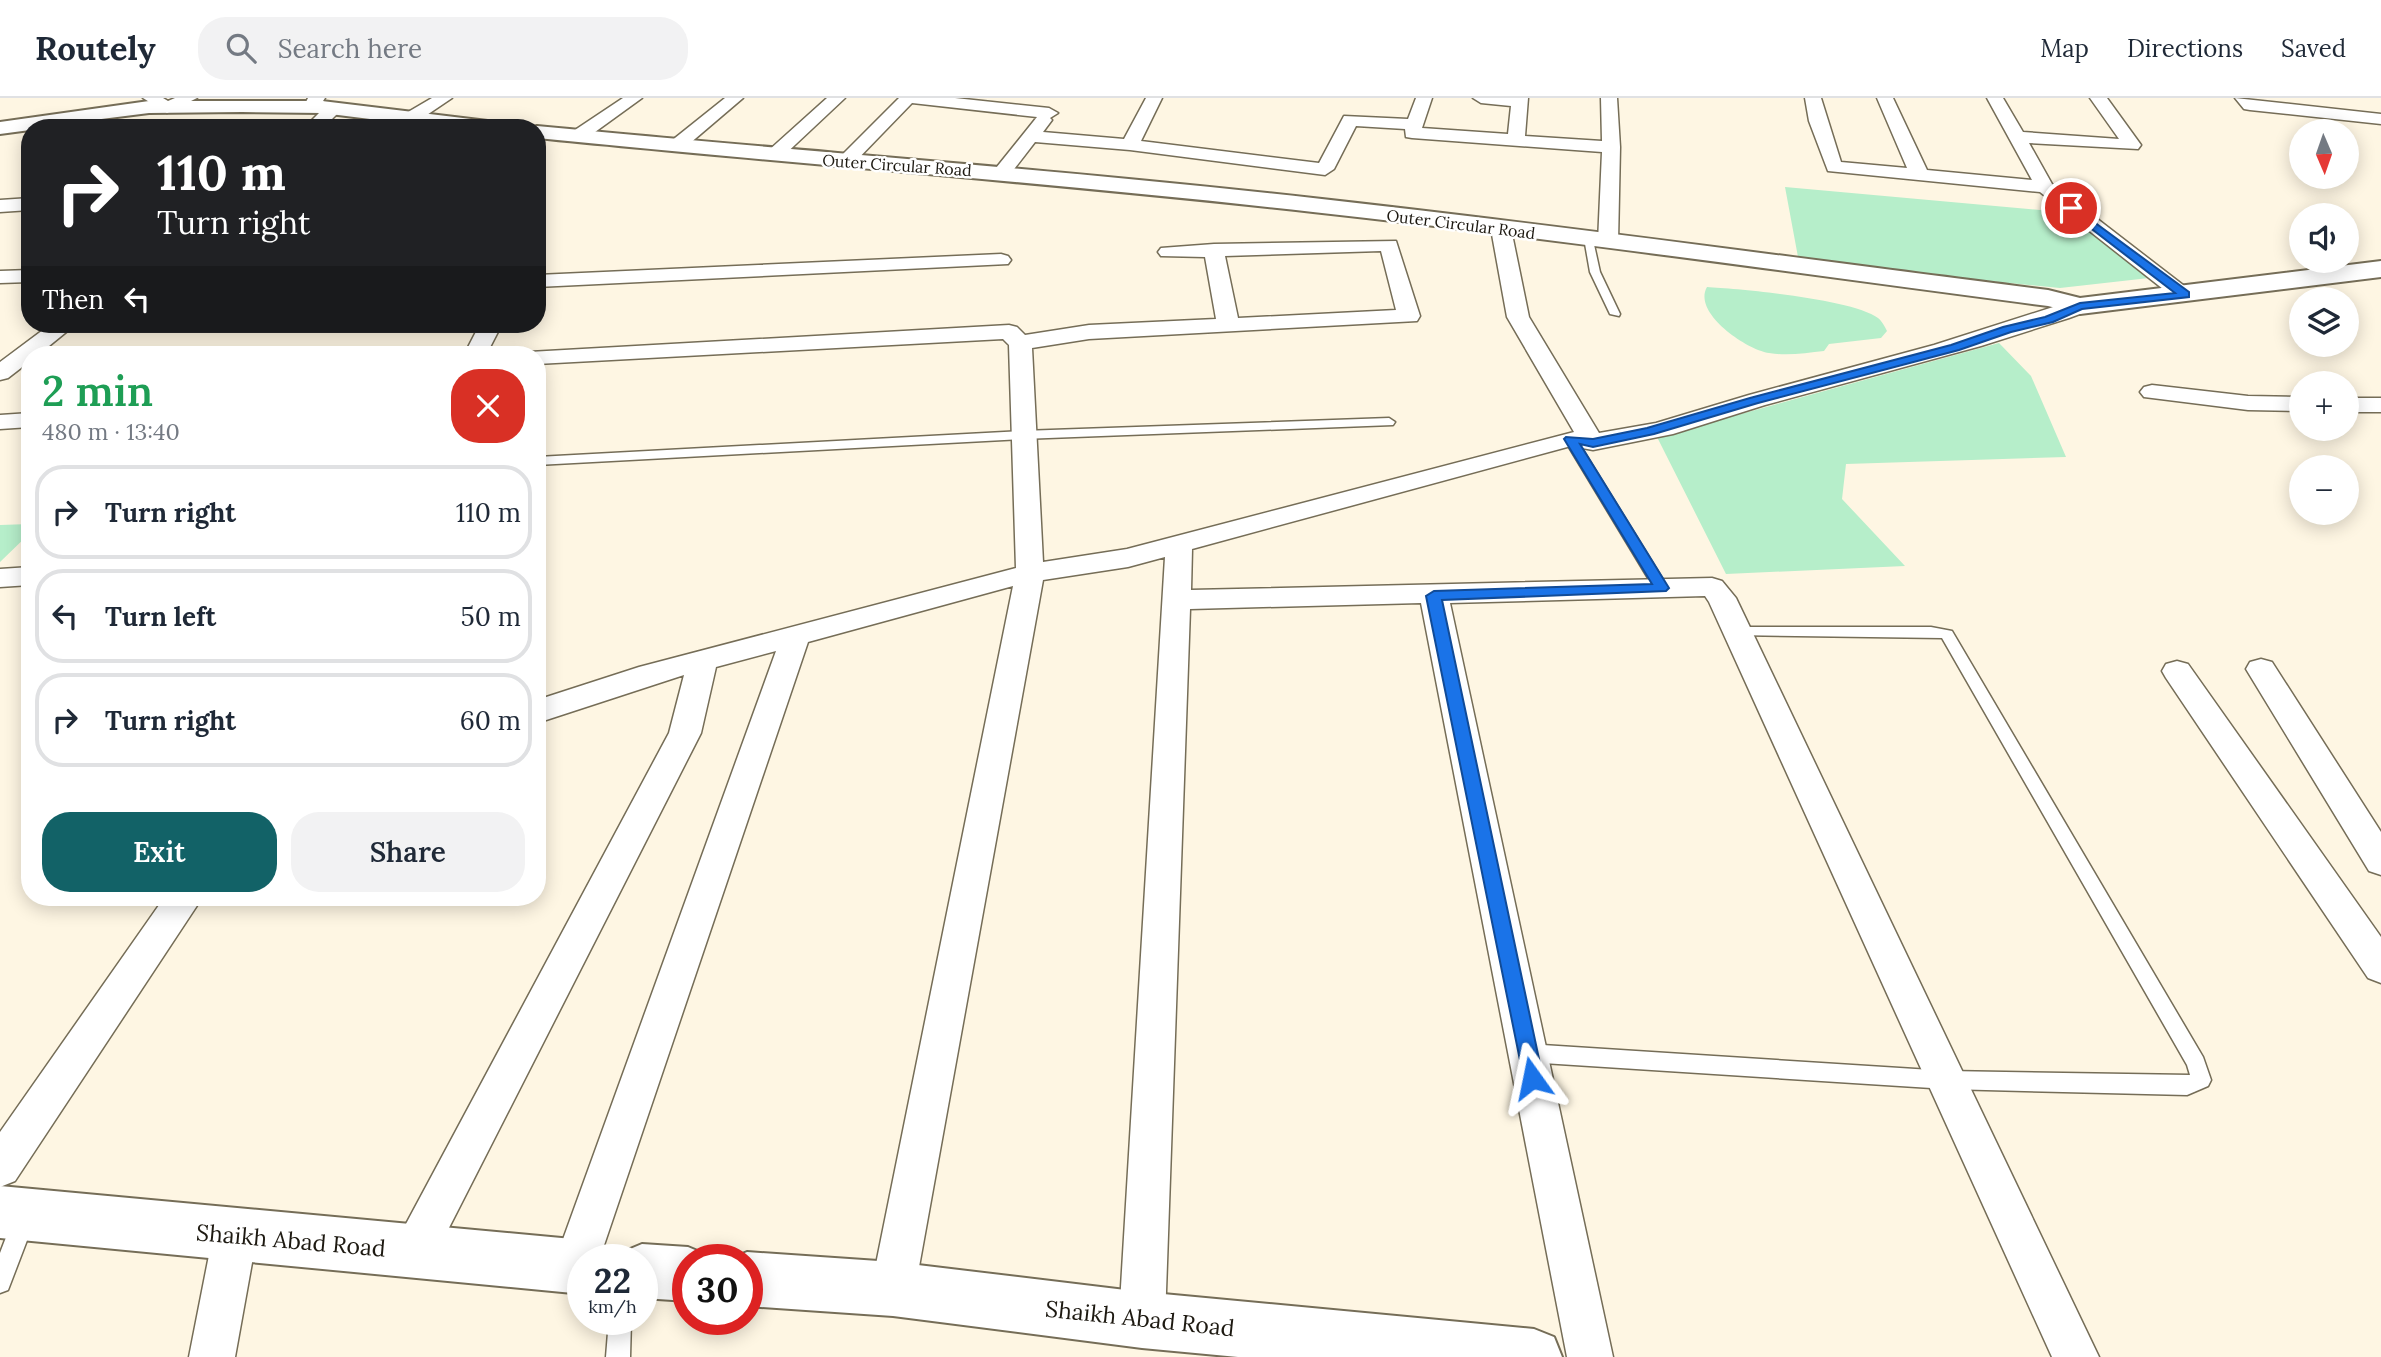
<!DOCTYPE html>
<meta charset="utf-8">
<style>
body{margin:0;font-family:Lora,serif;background:#f2f2f3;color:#1f2937;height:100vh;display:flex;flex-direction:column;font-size:26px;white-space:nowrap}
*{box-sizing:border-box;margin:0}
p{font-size:23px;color:#747a83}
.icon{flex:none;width:38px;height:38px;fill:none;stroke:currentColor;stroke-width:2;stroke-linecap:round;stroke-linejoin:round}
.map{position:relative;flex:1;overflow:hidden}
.drawer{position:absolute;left:21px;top:248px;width:525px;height:560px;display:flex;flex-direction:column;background:#fff;border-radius:28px;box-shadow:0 4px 18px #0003}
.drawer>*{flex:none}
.guide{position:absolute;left:21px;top:21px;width:525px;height:214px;border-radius:28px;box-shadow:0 4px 18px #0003;background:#202124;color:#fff;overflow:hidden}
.needle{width:46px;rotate:178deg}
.controls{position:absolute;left:2289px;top:21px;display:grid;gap:14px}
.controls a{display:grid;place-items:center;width:70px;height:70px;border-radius:50%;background:#fff;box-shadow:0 4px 18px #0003;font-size:35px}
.speed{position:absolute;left:567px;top:1146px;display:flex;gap:14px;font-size:35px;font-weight:700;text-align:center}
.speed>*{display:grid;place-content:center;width:91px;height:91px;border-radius:50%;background:#fff;box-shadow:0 4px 18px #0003;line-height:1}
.speed small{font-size:18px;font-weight:400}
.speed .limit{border:10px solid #d22;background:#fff;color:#111}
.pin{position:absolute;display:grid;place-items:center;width:60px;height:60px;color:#fff;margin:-30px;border:4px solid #fff;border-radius:50%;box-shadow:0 2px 7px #0007}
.me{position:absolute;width:77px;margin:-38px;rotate:348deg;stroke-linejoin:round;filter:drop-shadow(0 0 5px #0008)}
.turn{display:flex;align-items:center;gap:24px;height:147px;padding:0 21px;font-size:32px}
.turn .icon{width:91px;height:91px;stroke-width:2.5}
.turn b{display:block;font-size:49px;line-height:60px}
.then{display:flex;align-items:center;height:66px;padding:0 21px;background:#0003;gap:14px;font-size:26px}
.round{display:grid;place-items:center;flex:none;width:74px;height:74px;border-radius:28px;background:#f2f2f3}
.overview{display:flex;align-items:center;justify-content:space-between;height:119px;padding:0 21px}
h1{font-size:42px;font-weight:600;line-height:52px;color:#1e9e55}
.cta{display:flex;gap:14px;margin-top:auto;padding:14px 21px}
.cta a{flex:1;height:80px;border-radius:28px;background:#126267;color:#fff;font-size:28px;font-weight:600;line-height:80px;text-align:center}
.cta a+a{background:#f2f2f3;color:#1f2937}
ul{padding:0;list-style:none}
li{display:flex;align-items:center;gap:21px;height:94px;margin:0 14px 10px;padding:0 7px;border:4px solid #e0e1e3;border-radius:28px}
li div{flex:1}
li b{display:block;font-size:26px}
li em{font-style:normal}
header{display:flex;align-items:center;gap:42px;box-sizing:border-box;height:98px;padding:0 35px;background:#fff;border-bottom:2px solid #e0e1e3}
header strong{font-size:33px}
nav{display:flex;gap:38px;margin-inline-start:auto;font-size:24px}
.search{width:490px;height:63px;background:#f2f2f3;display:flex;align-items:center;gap:18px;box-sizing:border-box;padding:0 24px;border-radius:28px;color:#747a83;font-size:26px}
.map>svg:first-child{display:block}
.green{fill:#b6eeca}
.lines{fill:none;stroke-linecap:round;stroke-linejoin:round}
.service-casing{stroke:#756d57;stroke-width:3}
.minor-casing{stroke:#756d57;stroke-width:3}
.secondary-casing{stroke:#756d57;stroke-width:4}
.service{fill:#fff;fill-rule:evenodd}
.minor{fill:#fff;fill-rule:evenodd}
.secondary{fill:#fff;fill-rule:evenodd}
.route{fill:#1a73e8;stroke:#114b97;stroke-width:2}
.labels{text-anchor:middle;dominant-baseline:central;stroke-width:5;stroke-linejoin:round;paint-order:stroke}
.far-street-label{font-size:16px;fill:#1d1911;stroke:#fff}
.near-street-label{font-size:23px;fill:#1d1911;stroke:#fff}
</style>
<header>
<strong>Routely</strong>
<div class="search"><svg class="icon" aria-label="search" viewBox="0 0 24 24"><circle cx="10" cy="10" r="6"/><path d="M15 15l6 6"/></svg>Search here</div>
<nav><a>Map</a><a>Directions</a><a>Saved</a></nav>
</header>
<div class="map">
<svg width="2381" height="1259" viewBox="0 0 2381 1259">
<rect width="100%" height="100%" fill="#fef6e3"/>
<path class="green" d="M 1785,89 L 2051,113 L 2071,110 L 2158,179 L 2060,190 L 1958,180 L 1798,159 Z
M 1707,189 C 1742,191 1853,201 1878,220 C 1882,223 1885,229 1887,233 L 1881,240 L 1829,246 L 1824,253 C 1806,255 1787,258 1769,255 C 1747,252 1692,215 1707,189 Z
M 1999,245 L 2031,278 L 2066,359 L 1846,366 L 1842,401 L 1905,468 L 1726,476 L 1657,339 Z
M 30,426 L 30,435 L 0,464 L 0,427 Z"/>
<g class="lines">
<g class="service-casing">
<path id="service" d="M 1584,140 L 1593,142 L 1600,174 L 1620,216 L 1619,218 L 1610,216 L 1590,174 Z
M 1389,320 L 1395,324 L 1393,327 L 1022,341 L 537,367 L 537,359 L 1022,333 Z
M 1570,337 L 1576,341 L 1668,490 L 1666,493 L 1661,495 L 1654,490 L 1564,341 Z
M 1738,529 L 1931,529 L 1952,533 L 2203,959 L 2211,982 L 2208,988 L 2187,997 L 1947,991 L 1527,964 L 1520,961 L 1517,955 L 1520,949 L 1527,946 L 1947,973 L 2190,977 L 2187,967 L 1942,540 L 1733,537 L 1731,534 Z
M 23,1113 L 31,1116 L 34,1124 L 8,1192 L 0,1195 L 0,1155 L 15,1116 Z
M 609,1222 L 631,1222 L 630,1259 L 606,1259 Z"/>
</g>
<g class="minor-casing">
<path id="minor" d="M 143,0 L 163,0 L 168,3 L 175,0 L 197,0 L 167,15 Z
M 308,0 L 325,0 L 323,3 L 338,15 L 323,30 L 304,30 L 319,15 L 306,4 Z
M 432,0 L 452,0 L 415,25 L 403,25 L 400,21 L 403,17 Z
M 623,0 L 642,0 L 584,42 L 572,42 L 569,38 L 572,34 Z
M 725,0 L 743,0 L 682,52 L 670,52 L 667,48 L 670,44 Z
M 827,0 L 845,0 L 780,61 L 768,61 L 765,57 L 768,53 Z
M 899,0 L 955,0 L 1049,10 L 1058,15 L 1050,20 L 1052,22 L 1043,34 L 1124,41 L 1146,0 L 1162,0 L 1141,43 L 1319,65 L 1344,18 L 1408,21 L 1416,0 L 1432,0 L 1422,30 L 1508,36 L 1511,8 L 1481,5 L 1473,0 L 1528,0 L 1525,38 L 1602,43 L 1601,0 L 1617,0 L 1620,49 L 1618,144 L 1615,148 L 1601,148 L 1598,144 L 1602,54 L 1412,40 L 1406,39 L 1405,31 L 1356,28 L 1334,71 L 1325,77 L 1130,52 L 1035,44 L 1008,79 L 1001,81 L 992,75 L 1037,19 L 912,5 L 851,68 L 839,68 L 836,64 L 839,60 Z
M 1805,0 L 1821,0 L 1841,64 L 1907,70 L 1877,0 L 1893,0 L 1927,72 L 2032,82 L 1987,0 L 2003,0 L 2023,34 L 2119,41 L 2090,0 L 2107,0 L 2141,47 L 2138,51 L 2029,45 L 2052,86 L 2196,197 L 2193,202 L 2177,202 L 2040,94 L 1828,73 L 1809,23 Z
M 2235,0 L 2381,16 L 2381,26 L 2250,12 L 2244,11 Z
M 30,100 L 30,112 L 0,114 L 0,102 Z
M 1501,125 L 1508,127 L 1511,131 L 1529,219 L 1599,335 L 1656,325 L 1749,297 L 1934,247 L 2072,203 L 2088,203 L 2091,208 L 2088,213 L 2069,220 L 1981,248 L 1765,307 L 1673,336 L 1593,352 L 1571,348 L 1192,451 L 1191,492 L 1712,480 L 1722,483 L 1736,500 L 2099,1259 L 2052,1259 L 1709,504 L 1705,498 L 1450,505 L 1613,1259 L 1567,1259 L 1421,505 L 1190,511 L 1165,1222 L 1158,1238 L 1142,1245 L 1126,1238 L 1119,1222 L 1165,459 L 1128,469 L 1043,482 L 915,1191 L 909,1207 L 893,1213 L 877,1207 L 871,1191 L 1013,488 L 808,544 L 599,1162 L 583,1162 L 583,1188 L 575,1191 L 559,1185 L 553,1169 L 776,553 L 716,569 L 701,635 L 429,1169 L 414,1176 L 399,1169 L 392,1154 L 399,1139 L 669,635 L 684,577 L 537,625 L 537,602 L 639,569 L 1016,470 L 1009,247 L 1003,241 L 537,266 L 537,257 L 527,257 L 529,254 L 1009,227 L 1017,229 L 1025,237 L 1089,227 L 1216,221 L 1205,159 L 1161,158 L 1158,154 L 1161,150 L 1214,146 L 1396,143 L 1420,218 L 1417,223 L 1089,241 L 1032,250 L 1043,464 L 1127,451 L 1574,334 L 1507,219 L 1491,131 L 1494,127 ZM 1381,153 L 1396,212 L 1238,220 L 1225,158 Z
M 1001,156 L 1008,158 L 1011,162 L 1008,166 L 537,189 L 537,177 Z
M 30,172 L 30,184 L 0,185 L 0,173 Z
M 51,226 L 76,226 L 38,257 L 30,257 L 30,263 L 8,280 L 0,282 L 0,264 Z
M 480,226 L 502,226 L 486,257 L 464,257 Z
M 2152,287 L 2248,298 L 2301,299 L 2301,313 L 2248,312 L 2144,299 L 2140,294 L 2144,289 Z
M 2347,300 L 2381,300 L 2381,314 L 2347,314 Z
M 30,315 L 30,329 L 0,331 L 0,317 Z
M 30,469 L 30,487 L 0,489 L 0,471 Z
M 2261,561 L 2272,564 L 2381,734 L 2381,777 L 2369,773 L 2246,571 L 2250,564 Z
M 2177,563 L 2188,566 L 2381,839 L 2381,885 L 2368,880 L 2166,580 L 2162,573 L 2166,566 Z
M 164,800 L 202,800 L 15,1083 L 0,1089 L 0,1034 Z
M 235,1115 L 250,1122 L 257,1137 L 235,1259 L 189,1259 L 213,1137 L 220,1122 Z"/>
</g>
<g class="secondary-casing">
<path id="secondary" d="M 149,3 L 322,3 L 496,24 L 504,25 L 506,30 L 442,30 L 322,15 L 242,14 L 149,15 L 30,30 L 30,32 L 0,36 L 0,24 Z
M 537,28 C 796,53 1055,71 1313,100 C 1558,127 1803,161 2048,192 L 2080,200 L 2381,163 L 2381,179 L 2080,216 L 2048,208 C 1803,176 1558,141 1313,114 C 1055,85 796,66 537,40 L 537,30 L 529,30 Z
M 0,1088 L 583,1142 L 602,1150 L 607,1162 L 583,1162 L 583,1196 L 0,1140 Z
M 642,1146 L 688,1149 L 707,1157 L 709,1162 L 688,1162 L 688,1203 L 642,1200 L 642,1162 L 619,1162 L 623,1154 Z
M 747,1154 L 893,1164 L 1142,1194 L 1534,1231 L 1554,1239 L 1562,1259 L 1238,1259 L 1142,1250 L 893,1218 L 747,1208 L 747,1162 L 728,1162 Z"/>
</g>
<use href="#service" class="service"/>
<use href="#minor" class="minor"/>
<use href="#secondary" class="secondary"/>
</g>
<path class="route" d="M 2071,107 L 2189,194 L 2189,199 L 2082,211 L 2053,224 L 2011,234 L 1959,252 L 1758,305 L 1654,336 L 1593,349 L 1580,346 L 1669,490 L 1666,493 L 1442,502 L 1543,980 L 1540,987 L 1532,989 L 1525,987 L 1426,498 L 1434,493 L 1652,486 L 1564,341 L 1566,339 L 1593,341 L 1647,330 L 1750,300 L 1951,247 L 2003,229 L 2045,219 L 2080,205 L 2175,195 L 2067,112 L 2067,108 Z"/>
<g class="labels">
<g class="far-street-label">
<text transform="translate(897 67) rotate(4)">Outer Circular Road</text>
<text transform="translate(1461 126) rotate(7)">Outer Circular Road</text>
</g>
<g class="near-street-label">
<text transform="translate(291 1142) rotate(5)">Shaikh Abad Road</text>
<text transform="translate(1140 1220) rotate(6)">Shaikh Abad Road</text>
</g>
</g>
</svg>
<div class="controls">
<a><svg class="needle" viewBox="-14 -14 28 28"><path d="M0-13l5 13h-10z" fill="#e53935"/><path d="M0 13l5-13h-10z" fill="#747a83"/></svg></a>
<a><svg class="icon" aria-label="sound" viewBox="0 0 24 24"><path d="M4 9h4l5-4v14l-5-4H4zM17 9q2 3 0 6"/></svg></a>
<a><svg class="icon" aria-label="layers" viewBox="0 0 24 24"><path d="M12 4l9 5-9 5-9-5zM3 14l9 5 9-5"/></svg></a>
<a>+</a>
<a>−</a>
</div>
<div class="speed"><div>22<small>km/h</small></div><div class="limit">30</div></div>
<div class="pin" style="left:2071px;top:110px;background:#d93025"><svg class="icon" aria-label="arrive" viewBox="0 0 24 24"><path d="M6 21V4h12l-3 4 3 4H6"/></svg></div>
<svg class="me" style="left:1532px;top:980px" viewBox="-20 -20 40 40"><path d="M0-17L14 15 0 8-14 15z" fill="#1a73e8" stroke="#fff" stroke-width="4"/></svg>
<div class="guide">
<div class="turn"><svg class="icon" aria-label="right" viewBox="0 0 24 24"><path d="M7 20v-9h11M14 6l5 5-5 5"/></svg><div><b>110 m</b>Turn right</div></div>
<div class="then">Then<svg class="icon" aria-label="left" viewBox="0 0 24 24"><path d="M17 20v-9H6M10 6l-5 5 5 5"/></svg></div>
</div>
<section class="drawer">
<div class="overview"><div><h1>2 min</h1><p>480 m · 13:40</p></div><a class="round" style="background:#d93025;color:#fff"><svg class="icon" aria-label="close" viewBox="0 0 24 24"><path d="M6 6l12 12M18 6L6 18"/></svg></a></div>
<ul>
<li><svg class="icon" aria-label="right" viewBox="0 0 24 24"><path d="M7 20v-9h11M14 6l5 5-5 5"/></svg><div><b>Turn right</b></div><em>110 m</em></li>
<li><svg class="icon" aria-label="left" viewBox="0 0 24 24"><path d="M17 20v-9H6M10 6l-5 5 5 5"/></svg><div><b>Turn left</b></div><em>50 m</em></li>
<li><svg class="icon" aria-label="right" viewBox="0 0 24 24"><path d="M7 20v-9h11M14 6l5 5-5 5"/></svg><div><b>Turn right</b></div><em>60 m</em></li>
</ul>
<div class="cta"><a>Exit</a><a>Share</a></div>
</section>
</div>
